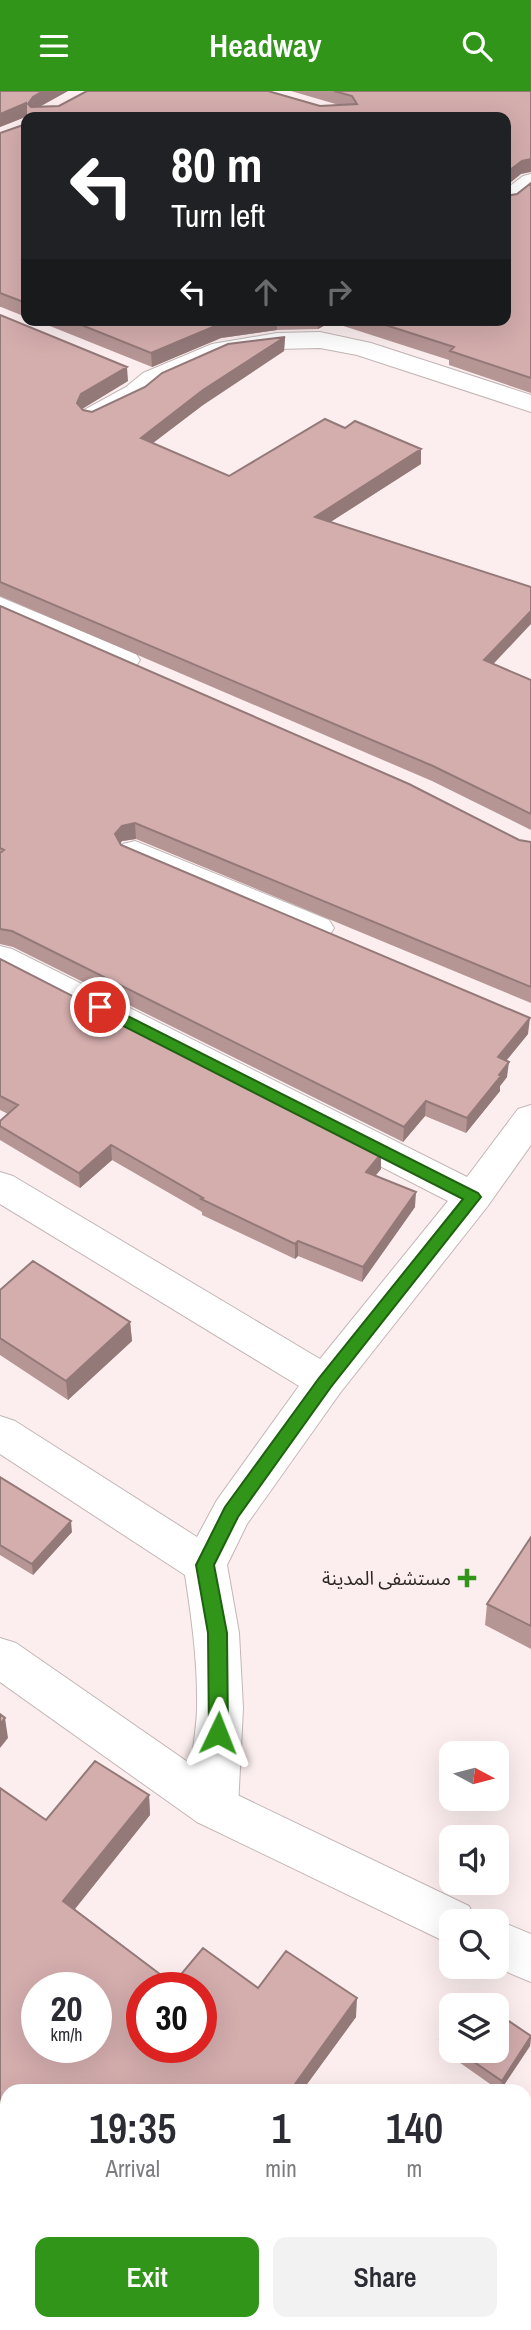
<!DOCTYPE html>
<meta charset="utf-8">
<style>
body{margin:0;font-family:"Archivo Narrow","Noto Sans Arabic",sans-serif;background:#f2f2f3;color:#2b2b33;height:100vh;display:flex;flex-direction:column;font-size:26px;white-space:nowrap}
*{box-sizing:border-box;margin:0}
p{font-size:23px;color:#7c7c81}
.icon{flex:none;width:38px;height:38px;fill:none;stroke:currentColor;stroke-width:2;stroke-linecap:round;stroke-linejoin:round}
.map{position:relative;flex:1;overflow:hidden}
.panel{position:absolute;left:0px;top:1993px;width:532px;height:247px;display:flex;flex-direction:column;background:#fff;border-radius:21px 21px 0 0;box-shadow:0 7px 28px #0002}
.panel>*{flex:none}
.guide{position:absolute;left:21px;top:21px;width:490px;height:214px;border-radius:14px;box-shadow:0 7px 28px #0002;background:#202124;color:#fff;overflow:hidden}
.needle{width:46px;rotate:97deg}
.fabs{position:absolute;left:439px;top:1650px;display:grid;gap:14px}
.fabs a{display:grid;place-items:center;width:70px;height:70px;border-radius:14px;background:#fff;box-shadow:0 7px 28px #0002;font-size:35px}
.speed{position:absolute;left:21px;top:1881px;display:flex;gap:14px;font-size:35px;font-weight:700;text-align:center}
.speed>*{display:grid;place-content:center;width:91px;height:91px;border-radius:50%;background:#fff;box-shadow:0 7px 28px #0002;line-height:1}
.speed small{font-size:18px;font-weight:400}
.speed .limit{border:10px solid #d22;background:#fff;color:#111}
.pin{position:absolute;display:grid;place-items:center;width:60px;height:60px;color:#fff;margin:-30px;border:4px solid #fff;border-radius:50%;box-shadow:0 2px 7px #0007}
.me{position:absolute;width:77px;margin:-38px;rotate:2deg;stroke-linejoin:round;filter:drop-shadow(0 0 5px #0008)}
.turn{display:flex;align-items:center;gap:24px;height:147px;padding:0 35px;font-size:32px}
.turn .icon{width:91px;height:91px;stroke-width:2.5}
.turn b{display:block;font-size:49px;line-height:60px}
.lanes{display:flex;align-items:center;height:66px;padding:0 35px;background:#0003;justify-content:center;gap:35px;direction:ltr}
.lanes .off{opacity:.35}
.eta{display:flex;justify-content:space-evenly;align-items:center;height:119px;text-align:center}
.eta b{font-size:42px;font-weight:600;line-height:49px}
.button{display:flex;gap:14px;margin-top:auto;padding:14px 35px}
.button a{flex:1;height:80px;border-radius:14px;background:#309519;color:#fff;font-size:28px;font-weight:600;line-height:80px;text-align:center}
.button a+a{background:#f2f2f3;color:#2b2b33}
header{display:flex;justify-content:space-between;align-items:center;height:91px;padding:0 35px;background:#309519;color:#fff;font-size:32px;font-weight:600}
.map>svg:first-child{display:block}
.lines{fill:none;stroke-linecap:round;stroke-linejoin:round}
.street-casing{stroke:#c4b6b6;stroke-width:2}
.secondary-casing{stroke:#c4b6b6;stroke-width:2}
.street{fill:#fff;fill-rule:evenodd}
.secondary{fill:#fff;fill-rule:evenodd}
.wall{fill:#b69595}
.shaded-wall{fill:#947979}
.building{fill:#d4adad;stroke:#947979;stroke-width:2;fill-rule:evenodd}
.route{fill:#309519;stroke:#1f6110;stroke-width:2}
.poi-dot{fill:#309519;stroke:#fceeee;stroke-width:2.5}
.labels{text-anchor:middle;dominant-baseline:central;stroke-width:5;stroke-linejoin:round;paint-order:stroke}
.poi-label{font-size:19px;fill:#2c2726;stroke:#fceeee;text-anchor:end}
</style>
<header><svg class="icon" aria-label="menu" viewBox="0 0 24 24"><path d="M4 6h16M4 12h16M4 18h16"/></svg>Headway<svg class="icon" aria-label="search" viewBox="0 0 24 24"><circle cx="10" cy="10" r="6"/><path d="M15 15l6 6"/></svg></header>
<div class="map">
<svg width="531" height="2239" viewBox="0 0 531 2239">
<rect width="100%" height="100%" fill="#fceeee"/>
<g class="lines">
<g class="street-casing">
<path id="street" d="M 531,83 L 531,101 L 514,114 L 506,116 L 506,98 L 523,85 Z
M 320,241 L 371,252 L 531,304 L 531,321 L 357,264 L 320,257 L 277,258 L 227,265 L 161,294 L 144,308 L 102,331 L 93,333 L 84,331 L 80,325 L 84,319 L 126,296 L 143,282 L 212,253 L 277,242 Z
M 0,506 L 136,563 L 140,569 L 136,575 L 125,578 L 114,575 L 0,526 Z
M 135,750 L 329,829 L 334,837 L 329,845 L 317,848 L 305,845 L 123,767 L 118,760 L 123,753 Z
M 0,855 L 12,858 L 467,1086 L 518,1018 L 531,1014 L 531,1054 L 487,1116 L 340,1302 L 247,1433 L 227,1474 L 239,1542 L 243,1617 L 238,1716 L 231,1731 L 214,1737 L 197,1731 C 182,1699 196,1654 197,1619 C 198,1573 192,1529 185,1484 L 0,1363 L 0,1325 L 15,1330 L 197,1446 L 217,1409 L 299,1295 L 0,1113 L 0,1081 L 13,1085 L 320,1268 L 448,1110 L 0,880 Z"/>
</g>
<g class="secondary-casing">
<path id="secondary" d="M 0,1547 L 16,1552 L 231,1701 L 469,1815 L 476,1830 L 452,1830 L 452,1854 L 197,1731 L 0,1591 Z
M 497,1829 L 531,1843 L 531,1891 L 495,1876 L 497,1830 L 493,1830 Z"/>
</g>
<use href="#street" class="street"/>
<use href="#secondary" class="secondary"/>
</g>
<path class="wall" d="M 0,0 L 68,0 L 40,15 L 320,15 L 339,14 L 291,0 L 531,0 L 521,83 L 26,26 L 26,226 L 1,216 L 0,216 L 0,42 L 26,33 L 26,26 L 0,36 Z
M 531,92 L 531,302 L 449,274 L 449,269 L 331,231 L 318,238 L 277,239 L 221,247 L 152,276 L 35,229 L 506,229 L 517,103 Z
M 0,224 L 128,290 L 82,318 L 92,321 L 285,246 L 284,260 L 203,314 L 153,352 L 229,385 L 345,337 L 421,358 L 421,373 L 330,431 L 493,573 L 531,589 L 531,739 L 432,690 L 0,505 Z
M 0,515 L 519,749 L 531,751 L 531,912 L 136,748 L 122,750 L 120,753 L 121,754 L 528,943 L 506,970 L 507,986 L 500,995 L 500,1000 L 466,1042 L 425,1025 L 403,1051 L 13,856 L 0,853 Z
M 0,868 L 381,1078 L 375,1085 L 415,1116 L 362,1191 L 298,1165 L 295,1168 L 202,1124 L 202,1121 L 112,1069 L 80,1097 L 0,1049 L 0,1030 L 8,1023 L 0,1019 Z
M 0,1199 L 130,1231 L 132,1250 L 68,1309 L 0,1264 Z
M 0,1386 L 72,1441 L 33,1484 L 0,1464 Z
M 531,1446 L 531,1558 L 485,1534 L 487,1513 Z
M 0,1697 L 46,1729 L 149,1704 L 150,1724 L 75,1818 L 173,1893 L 258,1897 L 356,1926 L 302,2000 L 7,2000 L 7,2228 L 0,2222 Z
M 452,1931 L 452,1960 L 497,1960 L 531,1945 L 530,1955 L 500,2000 L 439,1957 L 440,1948 Z
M 14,2233 L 273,2233 L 281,2239 L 21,2239 Z"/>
<path class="shaded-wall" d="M 43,0 L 68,0 L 34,19 L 28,13 L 33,6 Z
M 26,12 L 27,25 L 0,36 L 0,23 Z
M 531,68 L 531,81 L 521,83 L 506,95 L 506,82 L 522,70 Z
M 250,229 L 277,229 L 277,239 L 221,247 L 152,276 L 151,262 L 220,233 Z
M 319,229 L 331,229 L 331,231 L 318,238 Z
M 285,246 L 284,260 L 203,314 L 141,361 L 141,347 L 203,299 Z
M 127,276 L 128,290 L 82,318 L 77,312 L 81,303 Z
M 421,358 L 421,373 L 315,441 L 315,426 Z
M 531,520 L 531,533 L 483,584 L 484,569 Z
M 135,732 L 136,748 L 122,750 L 116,758 L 115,743 L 122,735 Z
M 530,927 L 528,943 L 496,982 L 498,966 Z
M 509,971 L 507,986 L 500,995 L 500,1000 L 466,1042 L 467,1027 Z
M 426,1010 L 425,1025 L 403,1051 L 404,1036 Z
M 111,1054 L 112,1069 L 80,1097 L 79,1082 Z
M 381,1063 L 381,1078 L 366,1096 L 366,1081 Z
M 416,1101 L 415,1116 L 362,1191 L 363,1176 Z
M 298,1150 L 298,1165 L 295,1168 L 295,1153 Z
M 130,1231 L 132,1250 L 68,1309 L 66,1290 Z
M 71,1430 L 72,1441 L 33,1484 L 32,1473 Z
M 5,1627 L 8,1647 L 0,1657 L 0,1633 Z
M 149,1704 L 150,1724 L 66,1829 L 63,1810 Z
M 357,1907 L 356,1926 L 302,2000 L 290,2000 Z
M 531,1946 L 530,1955 L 500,2000 L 502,1990 Z"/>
<path class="building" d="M 0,0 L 43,0 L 33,6 L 28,13 L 31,16 L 59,15 L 87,0 L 268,0 L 320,15 L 357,13 L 352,5 L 334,0 L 531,0 L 531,68 L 522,70 L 506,82 L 506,26 L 26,26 L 26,212 L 0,202 L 0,42 L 26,33 L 26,12 L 0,23 Z
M 531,92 L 531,287 L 450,260 L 454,256 L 370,229 L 506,229 L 506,105 L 517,103 Z
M 0,224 L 127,276 L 81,303 L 77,312 L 83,319 L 92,321 L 145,296 L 162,282 L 228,253 L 285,246 L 203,299 L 141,347 L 229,385 L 325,328 L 345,337 L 355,330 L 421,358 L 315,426 L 531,496 L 531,520 L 484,569 L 531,589 L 531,723 L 433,675 L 0,491 Z
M 69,229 L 250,229 L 220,233 L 151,262 Z
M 0,515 L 409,693 L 519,749 L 531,751 L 531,896 L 135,732 L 122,735 L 115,743 L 121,754 L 530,927 L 498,966 L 509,971 L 499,984 L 501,985 L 467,1027 L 426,1010 L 404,1036 L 12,840 L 0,838 L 0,762 L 4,759 L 0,757 Z
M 0,868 L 381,1063 L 366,1081 L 416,1101 L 363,1176 L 298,1150 L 295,1153 L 201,1108 L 203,1107 L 111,1054 L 79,1082 L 0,1035 L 0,1030 L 18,1014 L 0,1005 Z
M 33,1170 L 130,1231 L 66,1290 L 0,1247 L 0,1199 Z
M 0,1386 L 71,1430 L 32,1473 L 0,1454 Z
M 531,1446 L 531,1535 L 487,1513 Z
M 0,1623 L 5,1627 L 0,1633 Z
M 95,1670 L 149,1704 L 63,1810 L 173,1893 L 203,1857 L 258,1897 L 286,1860 L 357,1907 L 290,2000 L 7,2000 L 7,2215 L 0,2209 L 0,1697 L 46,1729 ZM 37,1897 L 96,1897 L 96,1956 L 37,1956 ZM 142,1897 L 201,1897 L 201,1956 L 142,1956 Z
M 470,1904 L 486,1914 L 463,1914 Z
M 497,1922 L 531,1945 L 502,1990 L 458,1960 L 497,1960 Z
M 452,1931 L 452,1956 L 440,1948 Z
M 30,2233 L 273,2233 L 281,2239 L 38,2239 Z"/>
<path class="route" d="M 100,911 L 478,1102 L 481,1106 L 331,1296 L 238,1426 L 214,1474 L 227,1542 L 228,1642 L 225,1647 L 218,1650 L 211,1647 L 209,1642 L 208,1542 L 196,1474 L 225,1416 L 319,1287 L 463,1108 L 94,920 L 92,916 Z"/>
<path class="poi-dot" d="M463.5 1476.5h7v7h7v7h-7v7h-7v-7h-7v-7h7z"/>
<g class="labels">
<g class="poi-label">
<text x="451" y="1487">مستشفى المدينة</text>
</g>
</g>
</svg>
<div class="fabs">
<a><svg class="needle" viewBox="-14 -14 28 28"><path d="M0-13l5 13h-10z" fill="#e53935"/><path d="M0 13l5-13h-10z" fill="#7c7c81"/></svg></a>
<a><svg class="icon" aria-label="sound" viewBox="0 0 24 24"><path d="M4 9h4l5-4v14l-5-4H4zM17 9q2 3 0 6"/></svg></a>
<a><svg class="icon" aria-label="search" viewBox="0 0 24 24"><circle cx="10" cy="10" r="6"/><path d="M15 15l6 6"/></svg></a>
<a><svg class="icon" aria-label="layers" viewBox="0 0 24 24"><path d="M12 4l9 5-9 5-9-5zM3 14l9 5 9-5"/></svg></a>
</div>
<div class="speed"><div>20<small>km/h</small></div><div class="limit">30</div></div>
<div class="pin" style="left:100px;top:916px;background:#d93025"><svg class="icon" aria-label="arrive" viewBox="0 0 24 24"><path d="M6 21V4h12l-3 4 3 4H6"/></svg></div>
<svg class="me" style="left:218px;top:1642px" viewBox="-20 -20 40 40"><path d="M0-17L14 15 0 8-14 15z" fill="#309519" stroke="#fff" stroke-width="4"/></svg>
<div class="guide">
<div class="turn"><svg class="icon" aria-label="left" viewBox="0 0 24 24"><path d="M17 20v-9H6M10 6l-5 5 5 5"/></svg><div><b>80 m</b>Turn left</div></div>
<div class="lanes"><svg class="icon" aria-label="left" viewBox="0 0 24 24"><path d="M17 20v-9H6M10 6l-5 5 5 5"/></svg><svg class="icon off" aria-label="ahead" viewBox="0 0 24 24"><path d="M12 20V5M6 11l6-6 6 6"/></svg><svg class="icon off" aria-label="right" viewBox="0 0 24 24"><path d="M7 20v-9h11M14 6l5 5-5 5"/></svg></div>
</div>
<section class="panel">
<div class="eta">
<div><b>19:35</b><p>Arrival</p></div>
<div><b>1</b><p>min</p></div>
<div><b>140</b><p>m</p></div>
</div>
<div class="button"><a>Exit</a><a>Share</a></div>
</section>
</div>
